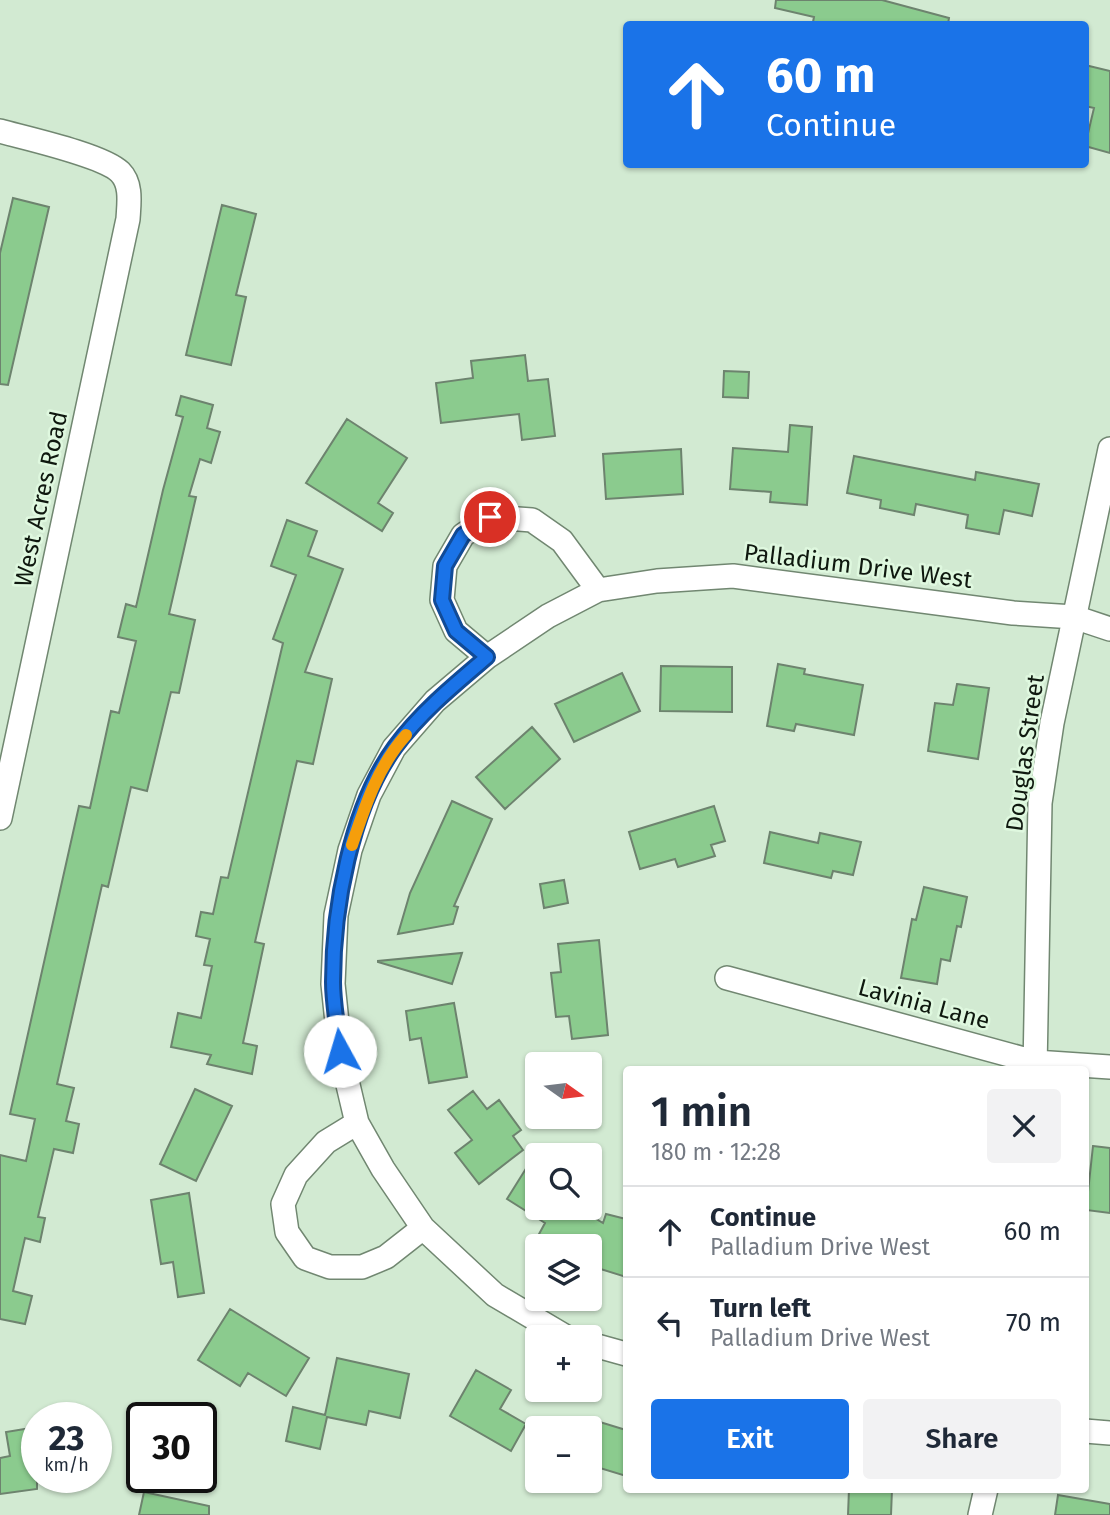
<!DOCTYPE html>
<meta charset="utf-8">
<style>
body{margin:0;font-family:"Fira Sans",sans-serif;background:#f2f2f3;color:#1f2937;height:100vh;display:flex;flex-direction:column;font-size:26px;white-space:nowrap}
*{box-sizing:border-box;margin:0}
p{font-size:23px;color:#747a83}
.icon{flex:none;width:38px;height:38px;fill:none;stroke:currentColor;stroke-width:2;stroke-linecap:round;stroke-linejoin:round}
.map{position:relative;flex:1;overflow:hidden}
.details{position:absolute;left:623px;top:1066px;width:466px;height:427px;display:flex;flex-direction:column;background:#fff;border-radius:7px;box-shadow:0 2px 5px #0004}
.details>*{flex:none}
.hud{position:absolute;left:623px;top:21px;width:466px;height:147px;border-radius:7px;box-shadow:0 2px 5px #0004;background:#1a73e8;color:#fff;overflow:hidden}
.needle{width:46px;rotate:104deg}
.tools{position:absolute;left:525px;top:1052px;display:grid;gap:14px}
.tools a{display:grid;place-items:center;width:77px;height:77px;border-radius:7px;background:#fff;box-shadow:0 2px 5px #0004;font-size:35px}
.speed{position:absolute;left:21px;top:1402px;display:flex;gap:14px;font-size:35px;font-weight:700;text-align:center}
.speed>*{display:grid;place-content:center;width:91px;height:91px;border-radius:50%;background:#fff;box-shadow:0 2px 5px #0004;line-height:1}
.speed small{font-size:18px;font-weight:400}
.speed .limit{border:4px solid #111;border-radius:10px;background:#fff;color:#111}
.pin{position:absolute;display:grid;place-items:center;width:60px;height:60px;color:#fff;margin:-30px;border:4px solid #fff;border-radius:50%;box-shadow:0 2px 7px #0007}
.me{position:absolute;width:77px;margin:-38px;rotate:354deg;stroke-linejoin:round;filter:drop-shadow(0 0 5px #0008)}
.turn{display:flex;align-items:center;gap:24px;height:147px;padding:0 28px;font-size:32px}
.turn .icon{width:91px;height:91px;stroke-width:2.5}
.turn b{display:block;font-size:49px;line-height:60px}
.round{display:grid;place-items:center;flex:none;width:74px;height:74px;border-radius:7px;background:#f2f2f3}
.overview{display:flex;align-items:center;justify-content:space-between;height:119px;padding:0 28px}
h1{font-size:42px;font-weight:600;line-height:52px}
.button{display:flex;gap:14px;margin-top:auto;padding:14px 28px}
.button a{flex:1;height:80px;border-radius:7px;background:#1a73e8;color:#fff;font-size:28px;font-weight:600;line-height:80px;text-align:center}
.button a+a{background:#f2f2f3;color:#1f2937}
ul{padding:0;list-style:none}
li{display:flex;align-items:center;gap:21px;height:91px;padding:0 28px;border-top:2px solid #e0e1e3}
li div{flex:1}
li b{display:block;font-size:26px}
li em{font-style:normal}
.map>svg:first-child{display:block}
.building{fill:#8bcb8e;stroke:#6d836e;stroke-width:2}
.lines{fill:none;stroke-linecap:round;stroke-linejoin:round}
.street-casing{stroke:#718771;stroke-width:26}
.street{stroke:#fff;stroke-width:23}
.route-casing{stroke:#114b97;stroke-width:18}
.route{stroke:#1a73e8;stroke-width:12}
.slow{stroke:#f59e0b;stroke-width:12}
.labels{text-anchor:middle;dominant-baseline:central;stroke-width:5;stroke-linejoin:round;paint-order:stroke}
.street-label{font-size:24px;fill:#0f180f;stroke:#dff8df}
</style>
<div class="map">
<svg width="1110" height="1515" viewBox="0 0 1110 1515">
<rect width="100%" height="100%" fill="#d2ead2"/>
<path class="building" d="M 776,0 L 882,0 L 949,18 L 948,24 L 826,24 L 813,22 L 814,17 L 775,8 Z
M 1085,65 L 1110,71 L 1110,153 L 1085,146 L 1094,108 L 1085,106 Z
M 13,198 L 49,207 L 8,385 L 0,384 L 0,253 Z
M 222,205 L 256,214 L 236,295 L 246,297 L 231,365 L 186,355 Z
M 525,355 L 528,381 L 548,379 L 555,436 L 522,440 L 519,414 L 441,423 L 436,383 L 473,378 L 471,361 Z
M 724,371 L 749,372 L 748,398 L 723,397 Z
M 181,396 L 213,405 L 207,428 L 220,432 L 211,463 L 200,459 L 189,496 L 196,497 L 169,614 L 195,620 L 179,693 L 171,692 L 147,791 L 131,787 L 108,887 L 102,885 L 57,1084 L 74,1088 L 66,1121 L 79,1124 L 73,1153 L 54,1149 L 38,1217 L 45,1218 L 40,1242 L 25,1238 L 13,1291 L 32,1296 L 25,1324 L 0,1319 L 0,1155 L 26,1161 L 35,1119 L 10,1114 L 79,806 L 90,808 L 111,711 L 119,713 L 136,641 L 118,637 L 126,604 L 136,607 L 163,490 L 183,417 L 176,415 Z
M 347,419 L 407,458 L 378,503 L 393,513 L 382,531 L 306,483 Z
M 790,425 L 812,427 L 807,505 L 770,502 L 771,492 L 730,489 L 733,448 L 788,452 Z
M 681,449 L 683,494 L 606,499 L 603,454 Z
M 854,456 L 975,480 L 976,472 L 1039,484 L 1032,516 L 1004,510 L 999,534 L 966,528 L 968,515 L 916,504 L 914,515 L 880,508 L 881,500 L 847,493 Z
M 287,520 L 317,531 L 308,556 L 343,569 L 305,672 L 332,679 L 313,764 L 297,761 L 255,942 L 264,944 L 243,1043 L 257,1046 L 252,1074 L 207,1064 L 211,1055 L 171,1047 L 178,1013 L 201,1018 L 212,966 L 204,965 L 210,939 L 196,936 L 201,912 L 213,914 L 221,877 L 228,878 L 283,643 L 273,639 L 296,575 L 271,566 Z
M 778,664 L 805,669 L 804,674 L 863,685 L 854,735 L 796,724 L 794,731 L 767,726 Z
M 661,666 L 732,667 L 732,712 L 660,711 Z
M 622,673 L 640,711 L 574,742 L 555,704 Z
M 957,684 L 989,688 L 978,759 L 928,751 L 935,703 L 953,705 Z
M 532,727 L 560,759 L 505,809 L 476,777 Z
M 452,801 L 492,819 L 454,906 L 458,907 L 453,924 L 398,934 L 410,893 Z
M 714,806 L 725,841 L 711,845 L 715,856 L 678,867 L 675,859 L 640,869 L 629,832 Z
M 770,832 L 818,843 L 820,833 L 861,842 L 853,875 L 833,871 L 831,878 L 764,863 Z
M 564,880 L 568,903 L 544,908 L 540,884 Z
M 924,887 L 967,897 L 961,927 L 957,926 L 950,961 L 941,959 L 937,984 L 901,978 L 912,919 L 916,920 Z
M 599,940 L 608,1035 L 572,1039 L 569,1016 L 556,1017 L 551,973 L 561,972 L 558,944 Z
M 462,953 L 452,984 L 378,962 L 378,961 Z
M 454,1003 L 467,1077 L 429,1083 L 421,1038 L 410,1040 L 406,1011 Z
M 195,1089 L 232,1106 L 196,1181 L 160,1164 Z
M 473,1091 L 487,1109 L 499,1100 L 521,1130 L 513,1136 L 523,1150 L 479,1184 L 455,1153 L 472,1140 L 448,1110 Z
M 1093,1146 L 1110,1148 L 1110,1213 L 1086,1210 Z
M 537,1151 L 537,1208 L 578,1208 L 603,1223 L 606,1214 L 626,1219 L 626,1277 L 591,1266 L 596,1246 L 553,1246 L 538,1236 L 545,1223 L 507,1199 Z
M 189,1193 L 204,1293 L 178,1297 L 173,1262 L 161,1264 L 151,1200 Z
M 230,1309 L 309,1358 L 286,1396 L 248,1373 L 240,1386 L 198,1360 Z
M 337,1358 L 409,1374 L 400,1418 L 369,1411 L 366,1425 L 327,1417 L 320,1449 L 286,1441 L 293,1407 L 325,1415 Z
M 476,1370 L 511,1390 L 500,1409 L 526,1424 L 511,1451 L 450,1416 Z
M 590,1419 L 626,1430 L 626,1476 L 590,1465 Z
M 37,1427 L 37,1489 L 0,1494 L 0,1458 L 10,1456 L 6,1432 Z
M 849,1489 L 892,1489 L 891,1515 L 848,1515 Z
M 144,1492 L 209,1506 L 209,1515 L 139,1515 Z
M 1058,1495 L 1110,1504 L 1110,1515 L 1055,1515 Z"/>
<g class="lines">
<g class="street-casing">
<path id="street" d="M 0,131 C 25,138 103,155 120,172 C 132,184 129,203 128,219 L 0,818
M 487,657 L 456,631 L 442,600 L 445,566 L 463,535 L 490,517 L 532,520 L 562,541 L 598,590
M 727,978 L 1035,1062 L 1110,1067
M 1035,1069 L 1040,803 L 1052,723 L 1110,449
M 357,1123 L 326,1142 L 296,1175 L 283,1204 L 287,1232 L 305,1258 L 330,1267 L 362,1267 L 386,1257 L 423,1228
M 566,1337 L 495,1295 L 423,1228 L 383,1169 L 357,1123 L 340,1051 L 333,984 L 336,915 L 350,850 L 369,795 L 394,748 L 435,701 L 487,657 L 548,616 L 598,590 L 657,581 L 733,576 L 1013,613 L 1074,617 L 1110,629
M 590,1344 L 626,1354
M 1085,1431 L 1110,1433
M 980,1515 L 986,1489"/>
</g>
<use href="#street" class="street"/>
</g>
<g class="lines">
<g class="route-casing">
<path id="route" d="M 340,1051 C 338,1028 333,1004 333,982 C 333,909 351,807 395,747 C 421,712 454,685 487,657 L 456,631 L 442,600 L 445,566 L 463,535 L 490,517"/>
</g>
<use href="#route" class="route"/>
<path class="slow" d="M 352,845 C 365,806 378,766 406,735"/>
</g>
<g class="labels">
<g class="street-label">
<text transform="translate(41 499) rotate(-78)">West Acres Road</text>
<text transform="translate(858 566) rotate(7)">Palladium Drive West</text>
<text transform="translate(1025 753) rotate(-82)">Douglas Street</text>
<text transform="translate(924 1004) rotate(15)">Lavinia Lane</text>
</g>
</g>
</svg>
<div class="tools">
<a><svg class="needle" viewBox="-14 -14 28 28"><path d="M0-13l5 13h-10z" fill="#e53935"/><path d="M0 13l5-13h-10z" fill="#747a83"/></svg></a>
<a><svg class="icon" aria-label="search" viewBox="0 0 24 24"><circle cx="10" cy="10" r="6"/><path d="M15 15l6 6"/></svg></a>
<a><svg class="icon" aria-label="layers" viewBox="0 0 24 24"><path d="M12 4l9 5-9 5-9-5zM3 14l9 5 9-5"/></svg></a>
<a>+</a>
<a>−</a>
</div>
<div class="speed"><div>23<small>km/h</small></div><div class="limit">30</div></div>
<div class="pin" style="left:490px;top:517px;background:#d93025"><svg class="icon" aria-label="arrive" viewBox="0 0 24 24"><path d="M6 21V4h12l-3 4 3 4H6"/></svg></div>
<svg class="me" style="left:340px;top:1051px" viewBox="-20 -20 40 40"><circle r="19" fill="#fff"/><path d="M0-13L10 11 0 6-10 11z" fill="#1a73e8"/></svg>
<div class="hud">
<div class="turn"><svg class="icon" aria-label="ahead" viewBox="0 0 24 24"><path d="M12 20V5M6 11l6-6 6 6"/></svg><div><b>60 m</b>Continue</div></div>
</div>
<section class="details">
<div class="overview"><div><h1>1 min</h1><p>180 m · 12:28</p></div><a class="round"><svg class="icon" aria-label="close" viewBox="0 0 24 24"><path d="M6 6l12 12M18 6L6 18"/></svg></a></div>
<ul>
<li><svg class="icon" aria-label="ahead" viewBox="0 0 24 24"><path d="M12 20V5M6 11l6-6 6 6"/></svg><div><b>Continue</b><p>Palladium Drive West</p></div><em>60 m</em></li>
<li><svg class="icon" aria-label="left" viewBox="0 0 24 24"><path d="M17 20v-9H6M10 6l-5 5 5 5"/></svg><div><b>Turn left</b><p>Palladium Drive West</p></div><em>70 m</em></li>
</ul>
<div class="button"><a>Exit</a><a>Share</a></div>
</section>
</div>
